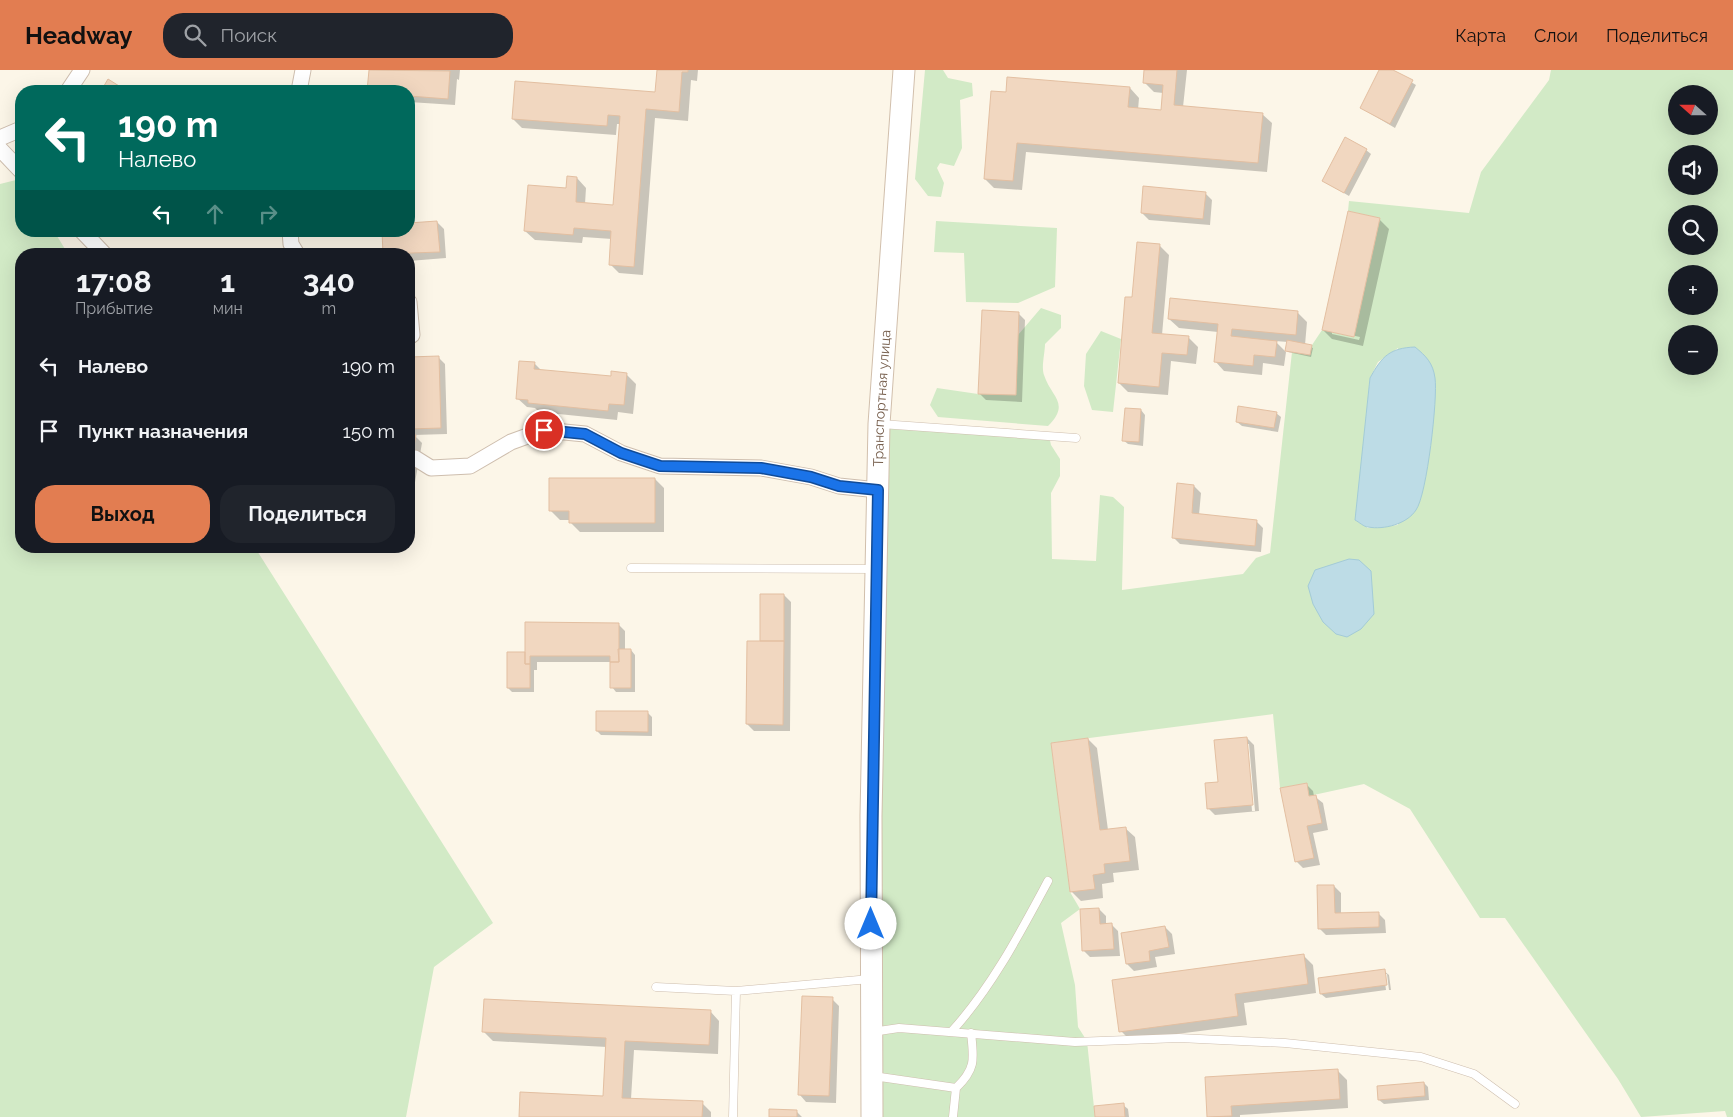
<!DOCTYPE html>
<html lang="ru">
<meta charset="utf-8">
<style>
body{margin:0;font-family:Raleway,sans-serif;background:#20242c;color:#f1f3f6;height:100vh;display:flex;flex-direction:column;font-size:19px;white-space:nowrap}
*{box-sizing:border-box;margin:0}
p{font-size:16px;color:#9ea1a6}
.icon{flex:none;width:28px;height:28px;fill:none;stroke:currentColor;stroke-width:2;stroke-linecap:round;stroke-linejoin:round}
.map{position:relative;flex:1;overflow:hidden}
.sheet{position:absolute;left:15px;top:178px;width:400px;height:305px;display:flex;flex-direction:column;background:#171b24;border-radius:20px;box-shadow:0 5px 20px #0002}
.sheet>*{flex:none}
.top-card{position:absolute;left:15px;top:15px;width:400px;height:152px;border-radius:20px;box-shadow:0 5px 20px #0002;background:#00695c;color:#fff;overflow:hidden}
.needle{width:32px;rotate:291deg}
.fabs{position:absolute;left:1668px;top:15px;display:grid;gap:10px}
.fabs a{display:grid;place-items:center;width:50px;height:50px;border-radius:50%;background:#171b24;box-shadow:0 5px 20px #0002;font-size:25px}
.pin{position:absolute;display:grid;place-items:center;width:42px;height:42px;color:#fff;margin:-21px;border:2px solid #fff;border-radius:50%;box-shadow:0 1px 5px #0007}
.me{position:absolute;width:55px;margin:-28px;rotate:0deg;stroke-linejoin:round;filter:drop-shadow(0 0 4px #0008)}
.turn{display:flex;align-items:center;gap:18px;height:105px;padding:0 20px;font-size:22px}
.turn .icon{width:65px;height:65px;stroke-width:2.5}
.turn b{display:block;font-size:35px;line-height:42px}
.lanes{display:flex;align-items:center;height:48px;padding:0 20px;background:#0003;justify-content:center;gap:25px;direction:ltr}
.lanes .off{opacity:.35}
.eta{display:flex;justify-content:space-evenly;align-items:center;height:85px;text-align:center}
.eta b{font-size:30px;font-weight:700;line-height:35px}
.button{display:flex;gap:10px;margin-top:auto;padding:10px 20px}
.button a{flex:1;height:58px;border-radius:20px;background:#e27d51;color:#111;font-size:20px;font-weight:700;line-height:58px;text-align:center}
.button a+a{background:#20242c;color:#f1f3f6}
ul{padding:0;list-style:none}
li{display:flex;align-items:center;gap:15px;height:65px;padding:0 20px}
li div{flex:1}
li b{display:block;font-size:19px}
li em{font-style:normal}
header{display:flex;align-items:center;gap:30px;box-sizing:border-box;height:70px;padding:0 25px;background:#e27d51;color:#111}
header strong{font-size:24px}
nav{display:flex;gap:28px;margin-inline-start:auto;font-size:18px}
.search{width:350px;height:45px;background:#20242c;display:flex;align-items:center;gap:12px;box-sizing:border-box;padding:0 18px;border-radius:20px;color:#9ea1a6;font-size:19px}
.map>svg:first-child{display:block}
.green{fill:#d2eac6;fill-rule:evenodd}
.water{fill:#bddce6;stroke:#a3cbd7}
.shadow{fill:#0003;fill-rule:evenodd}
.building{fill:#f1d7c0;stroke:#e3bfa1}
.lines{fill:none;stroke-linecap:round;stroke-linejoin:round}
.lane-casing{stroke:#cebeae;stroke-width:9}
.street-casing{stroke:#cebeae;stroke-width:17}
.secondary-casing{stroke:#d1bfac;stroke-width:23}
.lane{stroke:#fff;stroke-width:8}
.street{stroke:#fff;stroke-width:15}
.secondary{stroke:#fff;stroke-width:21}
.route-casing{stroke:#114b97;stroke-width:12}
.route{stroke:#1a73e8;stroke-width:9}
.labels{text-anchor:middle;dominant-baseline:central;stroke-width:5;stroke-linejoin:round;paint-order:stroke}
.street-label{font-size:14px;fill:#765e4c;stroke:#fff9ef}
</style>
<header>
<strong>Headway</strong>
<div class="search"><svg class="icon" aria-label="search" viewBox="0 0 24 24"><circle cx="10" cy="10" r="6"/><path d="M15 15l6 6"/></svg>Поиск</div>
<nav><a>Карта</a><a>Слои</a><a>Поделиться</a></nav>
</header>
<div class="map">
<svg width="1733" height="1047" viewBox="0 0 1733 1047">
<rect width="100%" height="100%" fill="#fcf6e8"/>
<path class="green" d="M 925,0 L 943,0 L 948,8 L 972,13 L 973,26 L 960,30 L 962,78 L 954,96 L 940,93 L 937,98 L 944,113 L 941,127 L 928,126 L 915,109 Z
M 1551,0 L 1733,0 L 1733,1047 L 1727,1047 L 1725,1041 L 1641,1047 L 1618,1009 L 1505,848 L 1480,848 L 1410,739 L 1364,714 L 1309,726 L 1307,713 L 1280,718 L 1273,644 L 1051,673 L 1070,822 L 1080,839 L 1061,853 L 1075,915 L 1078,957 L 1087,971 L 1095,1047 L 872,1047 L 879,354 L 1049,366 L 1051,375 L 1060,389 L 1060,406 L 1051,423 L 1052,489 L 1096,491 L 1100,425 L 1113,427 L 1124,437 L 1122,520 L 1243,504 L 1256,488 L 1270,483 L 1292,282 L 1309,285 L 1312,275 L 1322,260 L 1354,267 L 1380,148 L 1348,141 L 1349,131 L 1469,143 L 1481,102 L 1549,10 ZM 1676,24 L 1709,24 L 1709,56 L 1676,56 ZM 1676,84 L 1709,84 L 1709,116 L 1676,116 ZM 1676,144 L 1709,144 L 1709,176 L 1676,176 ZM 1676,204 L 1709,204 L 1709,236 L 1676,236 ZM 1676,264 L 1709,264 L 1709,296 L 1676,296 ZM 1398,278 L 1398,455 L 1367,458 L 1361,405 L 1370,308 L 1378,292 Z
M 20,109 L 21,161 L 54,161 L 68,184 L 21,184 L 21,476 L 254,476 L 493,853 L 434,897 L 406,1047 L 0,1047 L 0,114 Z
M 936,151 L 1057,158 L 1055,217 L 1018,233 L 966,232 L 964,183 L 934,182 Z
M 1041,238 L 1061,245 L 1061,258 L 1045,274 C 1045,283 1041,297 1044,305 C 1051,327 1071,333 1048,356 L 938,347 L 930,335 L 937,318 L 978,324 L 1016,325 L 1018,265 Z
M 1101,261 L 1121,269 L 1113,342 L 1092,340 L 1084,316 L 1086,284 Z"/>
<path class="water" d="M 1415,277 C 1426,286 1433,293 1435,308 C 1438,327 1427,425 1416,440 C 1407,454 1384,460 1368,457 C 1364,457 1359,452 1355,450 L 1370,308 C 1382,286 1390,278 1415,277 Z
M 1349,489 L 1359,490 L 1371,501 L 1374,544 L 1361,559 L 1347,567 L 1336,564 L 1323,552 L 1313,534 L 1308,516 L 1315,500 Z"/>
<path class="shadow" d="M 370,0 L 460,0 L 459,10 L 457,9 L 455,35 L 409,32 L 409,21 L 368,21 Z
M 658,0 L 698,0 L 697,11 L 691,10 L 688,51 L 655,48 L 643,205 L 619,203 L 610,194 L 612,169 L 583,167 L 582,173 L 535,170 L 525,161 L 577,108 L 586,118 L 585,134 L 614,136 L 621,54 L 617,54 L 616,65 L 522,58 L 513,49 L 657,23 Z
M 1146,0 L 1187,0 L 1183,37 L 1262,44 L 1272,53 L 1267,102 L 1026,82 L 1022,120 L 994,118 L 985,109 L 1007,23 L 1130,18 L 1139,28 L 1138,40 L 1162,42 L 1163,23 L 1154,22 L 1145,13 Z
M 1381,0 L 1391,0 L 1416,15 L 1395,58 L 1361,38 Z
M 1366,80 L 1371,84 L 1349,126 L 1323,111 Z
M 1205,123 L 1212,130 L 1210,155 L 1149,150 L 1142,143 Z
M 1379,149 L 1389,159 L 1363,276 L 1332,269 L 1323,260 ZM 1332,261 L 1360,267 L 1359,270 L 1332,264 Z
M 437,152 L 444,159 L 446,188 L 409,191 L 409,184 L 384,184 L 409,161 L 409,154 Z
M 1160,176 L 1169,185 L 1162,265 L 1188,267 L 1198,277 L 1196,294 L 1171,291 L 1168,325 L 1128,322 L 1119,313 Z
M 278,178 L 283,184 L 271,184 Z
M 1297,242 L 1307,252 L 1305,275 L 1313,278 L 1311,287 L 1288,282 L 1286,280 L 1288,272 L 1275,271 L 1286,282 L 1284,296 L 1263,293 L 1262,305 L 1224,301 L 1215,291 L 1218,262 L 1179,258 L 1169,249 Z
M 1018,243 L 1025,250 L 1022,332 L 986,330 L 979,323 Z
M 438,287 L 445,294 L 447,364 L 414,365 L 422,373 L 409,446 L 409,365 L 414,366 L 409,361 L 409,288 Z
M 534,293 L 542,301 L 612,308 L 626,304 L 636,314 L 633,344 L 618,342 L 617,350 L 539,342 L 535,338 L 527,337 L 517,328 Z
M 1141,340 L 1145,345 L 1143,376 L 1128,374 L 1123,370 Z
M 1276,343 L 1281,347 L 1278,362 L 1242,356 L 1237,352 Z
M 655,409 L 664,418 L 664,462 L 580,462 L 571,453 L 570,450 L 560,450 L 550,440 Z
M 1194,416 L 1201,423 L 1199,445 L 1256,451 L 1263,458 L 1261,482 L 1180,474 L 1173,467 Z
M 784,525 L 791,532 L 790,661 L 754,661 L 747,654 Z
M 618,554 L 625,561 L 625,580 L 631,580 L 635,585 L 635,622 L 616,622 L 612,617 L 612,592 L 537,592 L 537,600 L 534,600 L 534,622 L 512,622 L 508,618 L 524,583 Z
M 647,642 L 652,647 L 652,666 L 601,665 L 597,661 Z
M 1247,668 L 1254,675 L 1259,741 L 1215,745 L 1208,738 L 1219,713 ZM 1247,674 L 1249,674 L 1255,741 L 1252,741 Z
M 1088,669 L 1097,678 L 1108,760 L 1125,758 L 1135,767 L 1139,800 L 1113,803 L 1114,812 L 1102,814 L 1103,828 L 1081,831 L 1072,822 Z
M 1306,714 L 1313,721 L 1314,726 L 1323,733 L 1328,760 L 1313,763 L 1320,795 L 1303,798 L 1296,791 Z
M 1334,816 L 1341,823 L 1341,844 L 1378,843 L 1385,850 L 1386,863 L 1326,865 L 1319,858 Z
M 1099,839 L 1106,846 L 1106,855 L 1111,854 L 1118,861 L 1120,886 L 1090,887 L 1083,880 Z
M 1165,857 L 1172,864 L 1175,884 L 1155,887 L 1157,897 L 1134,901 L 1127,894 L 1123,864 Z
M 1303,885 L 1313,895 L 1316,923 L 1244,933 L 1247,955 L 1130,970 L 1121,961 Z
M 1384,901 L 1389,905 L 1391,920 L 1389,920 L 1387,904 L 1384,904 L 1386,920 L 1326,928 L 1321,924 Z
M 832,929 L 839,936 L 836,1033 L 806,1032 L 800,1025 Z
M 710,941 L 719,951 L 718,984 L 634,980 L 631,1029 L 702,1033 L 711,1042 L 711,1047 L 520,1047 L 604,1027 L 607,977 L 493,971 L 484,962 Z
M 1337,1000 L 1347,1010 L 1348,1038 L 1240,1045 L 1240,1047 L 1209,1047 L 1206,1009 Z
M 1424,1013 L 1428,1017 L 1429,1030 L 1384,1034 L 1379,1030 Z
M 1123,1035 L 1128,1039 L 1129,1047 L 1096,1047 Z
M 797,1042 L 802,1047 L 770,1047 Z"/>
<path class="building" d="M 369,0 L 450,1 L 448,29 L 409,26 L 409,21 L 367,21 Z
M 657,0 L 688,0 L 688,2 L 682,2 L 679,42 L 646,39 L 634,197 L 609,195 L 611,161 L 574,158 L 573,165 L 524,161 L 528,115 L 566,118 L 567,106 L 577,107 L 576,132 L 613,135 L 620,46 L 608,45 L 607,56 L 512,49 L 515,11 L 655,22 Z
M 1144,0 L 1177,0 L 1174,35 L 1263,43 L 1258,93 L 1017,73 L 1013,111 L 984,109 L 991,21 L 1006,22 L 1007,7 L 1130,17 L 1128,37 L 1161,40 L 1163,15 L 1143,13 Z
M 1379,0 L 1393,0 L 1413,10 L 1390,54 L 1360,38 Z
M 108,9 L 127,21 L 101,21 Z
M 1345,67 L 1367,79 L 1344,123 L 1322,111 Z
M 1143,116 L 1206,122 L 1203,149 L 1141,143 Z
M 1348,141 L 1380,148 L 1354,267 L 1322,260 Z
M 437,151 L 440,182 L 383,184 L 382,161 L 409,161 L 409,153 Z
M 1137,172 L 1160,174 L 1152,263 L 1189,266 L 1187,285 L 1162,283 L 1159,317 L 1118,313 L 1125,227 L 1132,227 Z
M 1170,228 L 1298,241 L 1296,265 L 1232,259 L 1231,266 L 1277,271 L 1275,287 L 1254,285 L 1253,296 L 1214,292 L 1218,254 L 1168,249 Z
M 982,240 L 1019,242 L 1016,325 L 978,324 Z
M 1287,270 L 1312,275 L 1310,285 L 1285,281 Z
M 439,286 L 441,358 L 409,359 L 409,287 Z
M 519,291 L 535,292 L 534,299 L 611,306 L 611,301 L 627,303 L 624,335 L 609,334 L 608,341 L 528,333 L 528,330 L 516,329 Z
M 1238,336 L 1277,342 L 1274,358 L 1236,352 Z
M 1125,338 L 1141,339 L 1139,372 L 1122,371 Z
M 409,364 L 416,365 L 409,403 Z
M 549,408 L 655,408 L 655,453 L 569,453 L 569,441 L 549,441 Z
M 1177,413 L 1194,415 L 1192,443 L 1257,450 L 1255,476 L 1172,468 Z
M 760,524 L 784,524 L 784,571 L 760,571 Z
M 525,552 L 619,553 L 619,592 L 610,592 L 610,586 L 530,586 L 530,594 L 525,594 Z
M 747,571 L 784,571 L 783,655 L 746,654 Z
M 618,579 L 631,579 L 631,618 L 610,618 L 610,592 L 619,592 Z
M 507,582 L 525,582 L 525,594 L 530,594 L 530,618 L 507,618 Z
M 596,641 L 648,641 L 648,662 L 596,661 Z
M 1247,667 L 1253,735 L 1207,739 L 1205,713 L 1218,712 L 1214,670 Z
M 1088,668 L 1100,760 L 1126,757 L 1130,791 L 1104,794 L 1105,803 L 1093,805 L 1095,819 L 1070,822 L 1051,673 Z
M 1307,713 L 1309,726 L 1316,725 L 1322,753 L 1307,756 L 1314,788 L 1295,792 L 1280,718 Z
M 1317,815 L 1334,815 L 1335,843 L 1379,842 L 1379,857 L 1318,859 Z
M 1099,838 L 1100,854 L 1112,853 L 1114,879 L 1082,881 L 1080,839 Z
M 1165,856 L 1169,877 L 1149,881 L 1150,891 L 1126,894 L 1121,863 Z
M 1304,884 L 1308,914 L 1235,924 L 1238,946 L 1119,962 L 1112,910 Z
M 1385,899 L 1387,915 L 1320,924 L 1318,908 Z
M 802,926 L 833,927 L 829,1026 L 798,1025 Z
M 484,929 L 711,940 L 709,975 L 625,971 L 622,1028 L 703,1031 L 702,1047 L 519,1047 L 520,1022 L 603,1026 L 606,968 L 482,962 Z
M 1338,999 L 1340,1029 L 1231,1036 L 1232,1046 L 1207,1047 L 1205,1007 Z
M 1424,1012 L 1425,1026 L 1378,1030 L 1377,1016 Z
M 1124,1033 L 1125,1047 L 1095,1047 L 1094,1036 Z
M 769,1039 L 797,1040 L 797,1047 L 769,1047 Z"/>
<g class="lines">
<g class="lane-casing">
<path id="lane" d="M 881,354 L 1076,368
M 631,498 L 874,499
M 656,917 L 736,921 L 733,1047
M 736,921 L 870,909
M 952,961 C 992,917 1020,863 1048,811
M 872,962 L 899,958 L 1075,972 L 1179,968 L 1285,973 L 1421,987 L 1474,1004 L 1515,1034
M 873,1006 L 956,1018 L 953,1047
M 956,1018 C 976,999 974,989 971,963"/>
</g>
<g class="street-casing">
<path id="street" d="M 68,21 L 82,0
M 299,21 L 303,0
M 0,68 L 21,59
M 0,79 L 21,101
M 82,161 L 104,184
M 290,161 L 291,174 L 297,184
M 409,232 L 412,265
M 415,388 L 431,398 L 470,396 L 511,372 L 544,360 L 585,364 L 621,383 L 660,396 L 761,398 L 811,407 L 839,416 L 878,420"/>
</g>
<g class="secondary-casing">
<g id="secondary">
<path id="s1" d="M 872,1047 L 871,746 L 879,354 L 904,0"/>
</g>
</g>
<use href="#lane" class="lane"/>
<use href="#street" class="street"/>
<use href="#secondary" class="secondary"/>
</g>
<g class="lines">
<g class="route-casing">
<path id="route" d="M 544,360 L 585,364 L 621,383 L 660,396 L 761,398 L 811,407 L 839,416 L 878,420 L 871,854"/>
</g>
<use href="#route" class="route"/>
</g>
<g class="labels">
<g class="street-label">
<text stroke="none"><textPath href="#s1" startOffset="719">Транспортная улица</textPath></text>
</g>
</g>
</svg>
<div class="fabs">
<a><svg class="needle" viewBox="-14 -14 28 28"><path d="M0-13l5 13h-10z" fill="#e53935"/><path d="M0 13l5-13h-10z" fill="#9ea1a6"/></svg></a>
<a><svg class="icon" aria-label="sound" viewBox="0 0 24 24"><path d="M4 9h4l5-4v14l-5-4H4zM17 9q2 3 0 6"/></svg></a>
<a><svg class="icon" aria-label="search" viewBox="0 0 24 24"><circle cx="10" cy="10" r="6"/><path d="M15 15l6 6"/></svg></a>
<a>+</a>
<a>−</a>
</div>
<div class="pin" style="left:544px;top:360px;background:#d93025"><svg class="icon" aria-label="arrive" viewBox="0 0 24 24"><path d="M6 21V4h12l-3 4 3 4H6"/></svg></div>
<svg class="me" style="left:871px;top:854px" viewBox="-20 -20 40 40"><circle r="19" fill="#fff"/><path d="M0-13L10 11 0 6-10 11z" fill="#1a73e8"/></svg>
<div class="top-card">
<div class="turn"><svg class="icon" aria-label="left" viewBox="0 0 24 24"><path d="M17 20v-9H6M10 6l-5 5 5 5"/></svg><div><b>190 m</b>Налево</div></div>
<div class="lanes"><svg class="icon" aria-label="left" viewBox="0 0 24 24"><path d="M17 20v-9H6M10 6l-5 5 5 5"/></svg><svg class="icon off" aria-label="ahead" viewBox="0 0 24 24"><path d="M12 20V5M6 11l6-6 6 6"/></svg><svg class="icon off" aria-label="right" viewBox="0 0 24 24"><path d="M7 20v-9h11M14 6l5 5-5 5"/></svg></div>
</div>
<section class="sheet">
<div class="eta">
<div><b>17:08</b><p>Прибытие</p></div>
<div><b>1</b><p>мин</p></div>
<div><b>340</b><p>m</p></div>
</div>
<ul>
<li><svg class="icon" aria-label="left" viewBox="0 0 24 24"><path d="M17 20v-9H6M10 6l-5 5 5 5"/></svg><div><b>Налево</b></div><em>190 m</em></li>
<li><svg class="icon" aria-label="arrive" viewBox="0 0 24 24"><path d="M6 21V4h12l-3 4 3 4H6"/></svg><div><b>Пункт назначения</b></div><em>150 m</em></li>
</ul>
<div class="button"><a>Выход</a><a>Поделиться</a></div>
</section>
</div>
